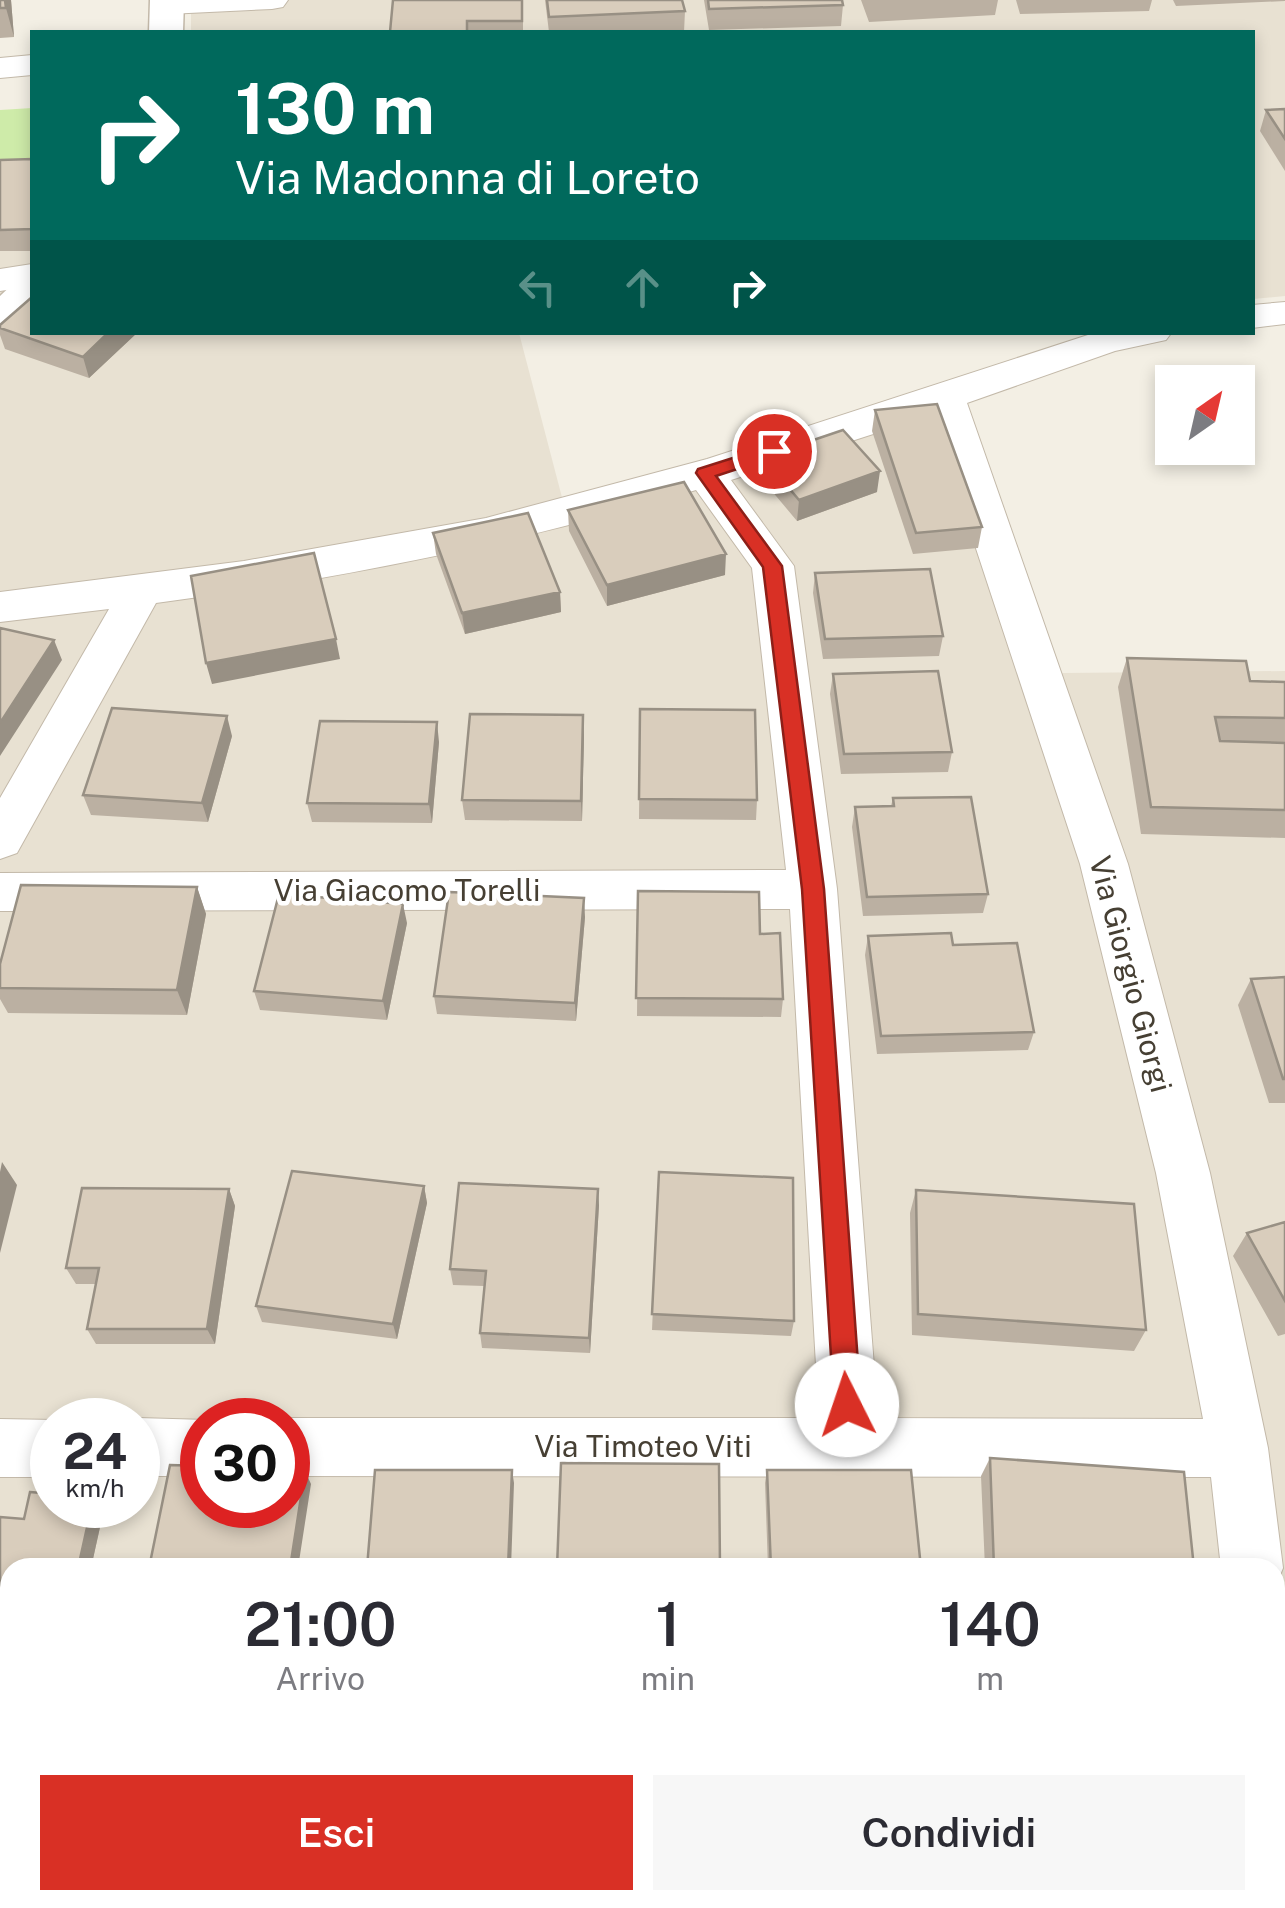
<!DOCTYPE html>
<html lang="it">
<style>
body{margin:0;font-family:"Public Sans",sans-serif;background:#f7f7f7;color:#2b2b33;height:100vh;display:flex;flex-direction:column;font-size:38px;white-space:nowrap}
*{box-sizing:border-box;margin:0}
p{font-size:32px;color:#7c7c81}
.icon{flex:none;width:55px;height:55px;fill:none;stroke:currentColor;stroke-width:2;stroke-linecap:round;stroke-linejoin:round}
.map{position:relative;flex:1;overflow:hidden}
.panel{position:absolute;left:0px;top:1558px;width:1285px;height:352px;display:flex;flex-direction:column;background:#fff;border-radius:30px 30px 0 0;box-shadow:0 5px 15px #0003}
.panel>*{flex:none}
.banner{position:absolute;left:30px;top:30px;width:1225px;height:305px;border-radius:0px;box-shadow:0 5px 15px #0003;background:#00695c;color:#fff;overflow:hidden}
.needle{width:65px;rotate:34deg}
.tools{position:absolute;left:1155px;top:365px;display:grid;gap:20px}
.tools a{display:grid;place-items:center;width:100px;height:100px;border-radius:0px;background:#fff;box-shadow:0 5px 15px #0003;font-size:50px}
.speed{position:absolute;left:30px;top:1398px;display:flex;gap:20px;font-size:50px;font-weight:700;text-align:center}
.speed>*{display:grid;place-content:center;width:130px;height:130px;border-radius:50%;background:#fff;box-shadow:0 5px 15px #0003;line-height:1}
.speed small{font-size:25px;font-weight:400}
.speed .limit{border:15px solid #d22;background:#fff;color:#111}
.pin{position:absolute;display:grid;place-items:center;width:85px;height:85px;color:#fff;margin:-42px;border:5px solid #fff;border-radius:50%;box-shadow:0 2px 10px #0007}
.me{position:absolute;width:110px;margin:-55px;rotate:356deg;stroke-linejoin:round;filter:drop-shadow(0 0 8px #0008)}
.turn{display:flex;align-items:center;gap:35px;height:210px;padding:0 40px;font-size:45px}
.turn .icon{width:130px;height:130px;stroke-width:2.5}
.turn b{display:block;font-size:70px;line-height:85px}
.lanes{display:flex;align-items:center;height:95px;padding:0 40px;background:#0003;justify-content:center;gap:50px;direction:ltr}
.lanes .off{opacity:.35}
.eta{display:flex;justify-content:space-evenly;align-items:center;height:170px;text-align:center}
.eta b{font-size:60px;font-weight:600;line-height:70px}
.button{display:flex;gap:20px;margin-top:auto;padding:20px 40px}
.button a{flex:1;height:115px;border-radius:0px;background:#d93025;color:#fff;font-size:40px;font-weight:600;line-height:115px;text-align:center}
.button a+a{background:#f7f7f7;color:#2b2b33}
.map>svg:first-child{display:block}
.residential{fill:#e8e1d2;fill-rule:evenodd}
.green{fill:#ceeba9}
.lines{fill:none;stroke-linecap:round;stroke-linejoin:round}
.minor-casing{stroke:#c3b9a9;stroke-width:2}
.tertiary-casing{stroke:#c3b9a9;stroke-width:3}
.minor{fill:#fff;fill-rule:evenodd}
.tertiary{fill:#fff;fill-rule:evenodd}
.wall{fill:#bbb0a2}
.shaded-wall{fill:#989084}
.building{fill:#d9cdbc;stroke:#989084;stroke-width:2.5}
.route{fill:#d93025;stroke:#8d1f18;stroke-width:2.5}
.labels{text-anchor:middle;dominant-baseline:central;stroke-width:9;stroke-linejoin:round;paint-order:stroke}
.street-label{font-size:30px;fill:#463f33;stroke:#fff}
</style>
<div class="map">
<svg width="1285" height="1908" viewBox="0 0 1285 1908">
<rect width="100%" height="100%" fill="#f3efe4"/>
<path class="residential" d="M 191,0 L 1285,0 L 1285,296 L 1253,299 L 1252,32 L 191,32 Z
M 32,166 L 32,332 L 519,333 L 570,528 L 870,429 L 934,423 L 1029,681 L 1063,673 L 1285,671 L 1285,1666 L 1275,1669 L 1275,1568 L 10,1568 L 10,1859 L 0,1859 L 0,169 ZM 52,1420 L 138,1420 L 138,1505 L 52,1505 ZM 202,1420 L 288,1420 L 288,1505 L 202,1505 Z"/>
<path class="green" d="M 32,108 L 32,166 L 0,169 L 0,110 Z"/>
<g class="lines">
<g class="minor-casing">
<path id="minor" d="M 156,0 L 288,0 L 283,7 L 272,9 L 168,14 L 157,12 L 152,5 Z
M 32,55 L 32,75 L 0,78 L 0,58 Z
M 32,264 L 32,286 L 0,291 L 0,269 Z
M 1285,302 L 1285,324 L 1252,328 L 1252,305 Z
M 1172,332 L 1166,340 L 1115,351 L 967,403 L 1128,864 L 1210,1173 L 1268,1448 L 1283,1568 L 1275,1587 L 1275,1568 L 1221,1568 L 1211,1477 L 288,1476 L 288,1420 L 283,1420 L 288,1418 L 819,1418 L 790,909 L 0,911 L 0,873 L 786,870 L 752,568 L 696,490 C 519,543 339,579 156,603 L 17,853 L 0,859 L 0,798 L 109,609 L 0,622 L 0,592 L 244,561 L 486,518 L 707,459 L 1094,333 ZM 932,415 L 1080,864 L 1156,1173 L 1203,1419 L 878,1418 L 837,889 L 794,566 L 731,480 Z
M 138,1418 L 207,1420 L 202,1420 L 202,1476 L 138,1476 L 138,1420 L 133,1420 Z
M 0,1419 L 55,1420 L 52,1477 L 0,1477 Z
M 1275,1741 L 1285,1745 L 1285,1897 L 1275,1893 Z"/>
</g>
<g class="tertiary-casing">
<path id="tertiary" d="M 150,0 L 184,0 L 183,32 L 149,32 Z
M 32,276 L 32,310 L 15,328 L 0,332 L 0,296 L 18,279 Z"/>
</g>
<use href="#minor" class="minor"/>
<use href="#tertiary" class="tertiary"/>
</g>
<path class="wall" d="M 0,0 L 11,0 L 14,37 L 0,38 Z
M 393,0 L 523,0 L 523,32 L 390,32 Z
M 545,0 L 682,0 L 685,11 L 684,32 L 549,32 Z
M 704,0 L 842,0 L 843,5 L 841,26 L 709,30 Z
M 861,0 L 998,0 L 995,15 L 869,22 Z
M 1016,0 L 1152,0 L 1149,11 L 1020,14 Z
M 1173,0 L 1285,0 L 1285,1 L 1176,6 Z
M 1285,109 L 1285,171 L 1260,131 L 1266,110 Z
M 32,159 L 32,251 L 0,251 L 0,160 Z
M 0,325 L 138,332 L 89,378 L 5,349 L 0,335 Z
M 875,410 L 982,527 L 978,548 L 913,554 L 872,431 Z
M 763,457 L 877,492 L 797,521 L 761,478 Z
M 568,510 L 725,575 L 607,606 L 569,531 Z
M 433,533 L 560,592 L 561,612 L 465,634 L 436,554 Z
M 815,573 L 943,636 L 939,656 L 823,659 L 813,593 Z
M 1127,658 L 1250,681 L 1285,682 L 1285,838 L 1141,834 L 1118,687 Z
M 833,674 L 952,752 L 948,772 L 841,774 L 830,694 Z
M 640,709 L 757,800 L 756,820 L 639,819 Z
M 584,735 L 582,821 L 465,820 L 462,800 Z
M 232,736 L 208,822 L 91,815 L 83,795 Z
M 439,742 L 432,823 L 312,822 L 307,803 Z
M 893,798 L 988,894 L 983,913 L 863,916 L 852,827 L 855,807 L 891,806 Z
M 197,887 L 206,914 L 187,1015 L 8,1013 L 0,999 L 0,964 Z
M 638,891 L 760,934 L 783,999 L 781,1017 L 637,1016 Z
M 585,917 L 576,1021 L 437,1014 L 434,996 Z
M 407,923 L 387,1020 L 260,1010 L 254,991 Z
M 868,936 L 953,945 L 1034,1032 L 1028,1050 L 877,1054 L 865,955 Z
M 1285,977 L 1285,1103 L 1269,1103 L 1238,1005 L 1251,979 Z
M 659,1172 L 794,1321 L 791,1336 L 652,1330 Z
M 424,1186 L 427,1203 L 397,1339 L 262,1322 L 256,1306 Z
M 229,1189 L 235,1206 L 215,1344 L 96,1344 L 87,1329 L 96,1284 L 76,1284 L 66,1268 Z
M 916,1190 L 1146,1330 L 1134,1351 L 912,1335 L 910,1213 Z
M 599,1205 L 590,1353 L 482,1348 L 480,1333 L 484,1286 L 453,1285 L 450,1269 Z
M 1285,1222 L 1285,1334 L 1278,1336 L 1233,1256 L 1247,1233 Z
M 990,1458 L 1194,1568 L 985,1568 L 981,1476 Z
M 767,1470 L 921,1568 L 768,1568 L 765,1483 Z
M 104,1509 L 91,1568 L 10,1568 L 10,1680 L 0,1679 L 0,1517 L 24,1519 Z"/>
<path class="shaded-wall" d="M 5,0 L 11,0 L 14,37 L 6,8 Z
M 109,332 L 138,332 L 89,378 L 83,357 Z
M 880,471 L 877,492 L 797,521 L 799,500 Z
M 726,554 L 725,575 L 607,606 L 607,585 Z
M 560,592 L 561,612 L 465,634 L 462,613 Z
M 336,639 L 340,659 L 212,684 L 206,663 Z
M 54,640 L 62,660 L 0,756 L 0,723 Z
M 583,715 L 584,735 L 582,821 L 581,801 Z
M 227,716 L 232,736 L 208,822 L 202,803 Z
M 437,722 L 439,742 L 432,823 L 429,804 Z
M 197,887 L 206,914 L 187,1015 L 177,990 Z
M 584,898 L 585,917 L 576,1021 L 575,1003 Z
M 403,904 L 407,923 L 387,1020 L 383,1001 Z
M 2,1162 L 17,1185 L 0,1253 L 0,1172 Z
M 424,1186 L 427,1203 L 397,1339 L 393,1324 Z
M 229,1189 L 235,1206 L 215,1344 L 207,1329 Z
M 598,1189 L 599,1205 L 590,1353 L 589,1338 Z
M 512,1470 L 514,1483 L 511,1568 L 508,1568 Z
M 305,1471 L 311,1484 L 298,1568 L 290,1568 Z
M 92,1505 L 101,1505 L 104,1509 L 91,1568 L 78,1568 Z"/>
<path class="building" d="M 0,0 L 5,0 L 6,8 L 0,8 Z
M 393,0 L 522,0 L 522,21 L 467,21 L 467,32 L 390,32 Z
M 547,0 L 682,0 L 685,11 L 549,17 Z
M 708,0 L 842,0 L 843,5 L 709,9 Z
M 1285,109 L 1285,139 L 1266,110 Z
M 32,159 L 32,229 L 0,230 L 0,160 Z
M 32,297 L 32,332 L 109,332 L 83,357 L 0,328 L 0,325 Z
M 937,404 L 982,527 L 916,533 L 875,410 Z
M 843,430 L 880,471 L 799,500 L 763,457 Z
M 684,482 L 726,554 L 607,585 L 568,510 Z
M 528,513 L 560,592 L 462,613 L 433,533 Z
M 314,553 L 336,639 L 206,663 L 191,576 Z
M 930,569 L 943,636 L 825,639 L 815,573 Z
M 0,628 L 54,640 L 0,723 Z
M 1127,658 L 1246,661 L 1250,681 L 1285,682 L 1285,718 L 1215,717 L 1220,741 L 1285,743 L 1285,810 L 1151,807 Z
M 938,671 L 952,752 L 844,754 L 833,674 Z
M 112,708 L 227,716 L 202,803 L 83,795 Z
M 640,709 L 755,710 L 757,800 L 639,799 Z
M 470,714 L 583,715 L 581,801 L 462,800 Z
M 320,721 L 437,722 L 429,804 L 307,803 Z
M 971,797 L 988,894 L 867,897 L 855,807 L 894,806 L 893,798 Z
M 21,885 L 197,887 L 177,990 L 0,988 L 0,964 Z
M 638,891 L 759,892 L 760,934 L 780,933 L 783,999 L 636,998 Z
M 449,892 L 584,898 L 575,1003 L 434,996 Z
M 279,894 L 403,904 L 383,1001 L 254,991 Z
M 951,933 L 953,945 L 1017,943 L 1034,1032 L 881,1036 L 868,936 Z
M 1285,977 L 1285,1079 L 1283,1079 L 1251,979 Z
M 292,1171 L 424,1186 L 393,1324 L 256,1306 Z
M 659,1172 L 793,1178 L 794,1321 L 652,1314 Z
M 459,1183 L 598,1189 L 589,1338 L 480,1333 L 486,1271 L 450,1269 Z
M 82,1188 L 229,1189 L 207,1329 L 87,1329 L 99,1268 L 66,1268 Z
M 916,1190 L 1134,1204 L 1146,1330 L 918,1314 Z
M 1285,1222 L 1285,1301 L 1247,1233 Z
M 990,1458 L 1184,1472 L 1194,1568 L 994,1568 Z
M 561,1463 L 719,1464 L 720,1568 L 557,1568 Z
M 170,1465 L 202,1466 L 202,1505 L 288,1505 L 288,1470 L 305,1471 L 290,1568 L 149,1568 Z
M 375,1470 L 512,1470 L 508,1568 L 367,1568 Z
M 767,1470 L 911,1470 L 921,1568 L 771,1568 Z
M 30,1492 L 52,1494 L 52,1505 L 92,1505 L 78,1568 L 10,1568 L 10,1670 L 0,1669 L 0,1517 L 24,1519 Z"/>
<path class="route" d="M 774,445 L 783,451 L 780,455 L 716,476 L 782,566 L 824,889 L 861,1405 L 857,1414 L 847,1418 L 838,1414 L 834,1405 L 802,889 L 763,567 L 696,473 L 698,469 Z"/>
<g class="labels">
<g class="street-label">
<text x="407" y="890">Via Giacomo Torelli</text>
<text transform="translate(1131 974) rotate(75)">Via Giorgio Giorgi</text>
<text x="643" y="1446">Via Timoteo Viti</text>
</g>
</g>
</svg>
<div class="tools">
<a><svg class="needle" viewBox="-14 -14 28 28"><path d="M0-13l5 13h-10z" fill="#e53935"/><path d="M0 13l5-13h-10z" fill="#7c7c81"/></svg></a>
</div>
<div class="speed"><div>24<small>km/h</small></div><div class="limit">30</div></div>
<div class="pin" style="left:774px;top:451px;background:#d93025"><svg class="icon" aria-label="arrive" viewBox="0 0 24 24"><path d="M6 21V4h12l-3 4 3 4H6"/></svg></div>
<svg class="me" style="left:847px;top:1405px" viewBox="-20 -20 40 40"><circle r="19" fill="#fff"/><path d="M0-13L10 11 0 6-10 11z" fill="#d93025"/></svg>
<div class="banner">
<div class="turn"><svg class="icon" aria-label="right" viewBox="0 0 24 24"><path d="M7 20v-9h11M14 6l5 5-5 5"/></svg><div><b>130 m</b>Via Madonna di Loreto</div></div>
<div class="lanes"><svg class="icon off" aria-label="left" viewBox="0 0 24 24"><path d="M17 20v-9H6M10 6l-5 5 5 5"/></svg><svg class="icon off" aria-label="ahead" viewBox="0 0 24 24"><path d="M12 20V5M6 11l6-6 6 6"/></svg><svg class="icon" aria-label="right" viewBox="0 0 24 24"><path d="M7 20v-9h11M14 6l5 5-5 5"/></svg></div>
</div>
<section class="panel">
<div class="eta">
<div><b>21:00</b><p>Arrivo</p></div>
<div><b>1</b><p>min</p></div>
<div><b>140</b><p>m</p></div>
</div>
<div class="button"><a>Esci</a><a>Condividi</a></div>
</section>
</div>
